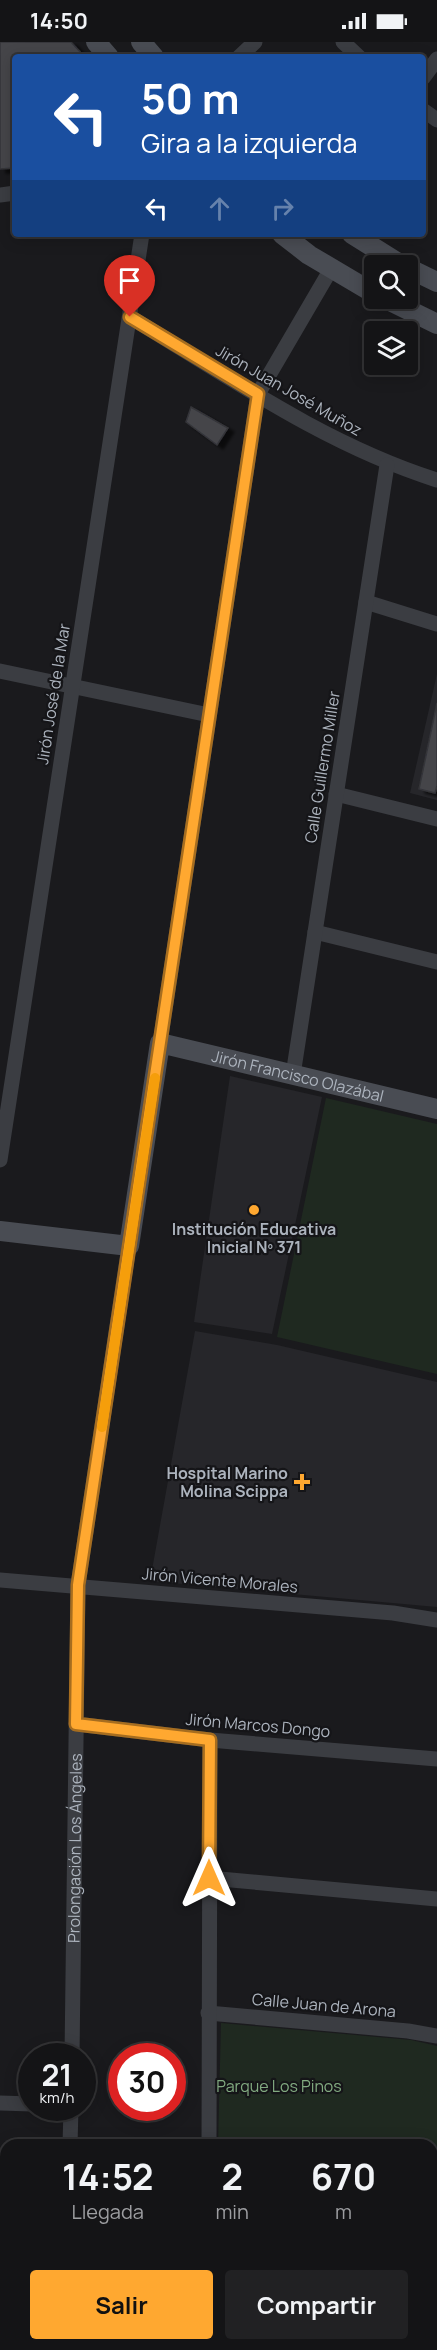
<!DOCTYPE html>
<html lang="es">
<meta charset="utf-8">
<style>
body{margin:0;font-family:Manrope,sans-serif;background:#212123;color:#f1f3f6;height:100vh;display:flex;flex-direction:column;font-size:22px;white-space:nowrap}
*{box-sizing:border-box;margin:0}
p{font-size:20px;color:#9d9ea1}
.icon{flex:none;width:33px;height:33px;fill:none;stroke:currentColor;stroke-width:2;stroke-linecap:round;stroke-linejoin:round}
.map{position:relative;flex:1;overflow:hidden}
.sheet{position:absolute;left:0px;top:2097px;width:438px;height:212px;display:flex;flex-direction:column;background:#141416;border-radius:18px 18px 0 0;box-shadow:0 3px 15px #0003,0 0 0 2px #333335}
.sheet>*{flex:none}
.guide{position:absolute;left:12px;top:12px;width:414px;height:183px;border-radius:6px;box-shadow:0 3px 15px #0003,0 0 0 2px #333335;background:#1a4fa0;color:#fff;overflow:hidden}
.fabs{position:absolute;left:364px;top:213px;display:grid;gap:12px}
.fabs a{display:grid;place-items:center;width:54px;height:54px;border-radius:6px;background:#141416;box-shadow:0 3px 15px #0003,0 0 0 2px #333335;font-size:30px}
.speed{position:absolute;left:18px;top:2001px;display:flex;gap:12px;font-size:30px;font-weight:700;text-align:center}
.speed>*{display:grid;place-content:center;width:78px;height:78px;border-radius:50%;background:#141416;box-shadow:0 3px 15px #0003,0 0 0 2px #333335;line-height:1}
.speed small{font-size:15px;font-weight:400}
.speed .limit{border:9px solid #d22;background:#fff;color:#111}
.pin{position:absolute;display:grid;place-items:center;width:51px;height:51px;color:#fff;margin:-62px -26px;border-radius:50% 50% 50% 0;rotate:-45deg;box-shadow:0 0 6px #0007}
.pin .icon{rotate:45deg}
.me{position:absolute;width:66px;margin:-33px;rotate:0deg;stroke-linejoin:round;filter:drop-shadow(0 0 4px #0008)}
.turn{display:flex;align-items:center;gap:21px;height:126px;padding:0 30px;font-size:27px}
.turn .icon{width:78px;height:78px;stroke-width:2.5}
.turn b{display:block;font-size:42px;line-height:51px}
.lanes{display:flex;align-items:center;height:57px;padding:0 30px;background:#0003;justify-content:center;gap:30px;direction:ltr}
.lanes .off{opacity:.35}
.eta{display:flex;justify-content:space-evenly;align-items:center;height:102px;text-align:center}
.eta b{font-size:36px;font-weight:700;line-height:42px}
.primary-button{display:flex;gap:12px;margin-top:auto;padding:12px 30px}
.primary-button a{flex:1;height:69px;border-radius:6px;background:#ffa830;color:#111;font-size:24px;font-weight:700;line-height:69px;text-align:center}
.primary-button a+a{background:#212123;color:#f1f3f6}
.status{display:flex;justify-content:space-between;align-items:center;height:42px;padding:0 30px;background:#141416;direction:ltr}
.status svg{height:16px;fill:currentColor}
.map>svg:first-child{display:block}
.built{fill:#26262a}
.green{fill:#1f2920}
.building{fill:#44454a;stroke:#343439;stroke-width:1.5;filter:url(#shadow)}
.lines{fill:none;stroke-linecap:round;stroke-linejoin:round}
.street{stroke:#3b3d42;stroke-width:15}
.secondary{stroke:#494c53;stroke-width:20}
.route-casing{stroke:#a66d1f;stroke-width:15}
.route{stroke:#ffa830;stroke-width:10}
.slow{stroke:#f59e0b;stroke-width:10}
.poi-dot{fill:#ffa830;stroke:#151518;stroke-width:2}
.labels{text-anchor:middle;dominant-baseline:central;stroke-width:4.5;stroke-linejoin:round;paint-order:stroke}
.street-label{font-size:16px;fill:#acb3bd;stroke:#151518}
.poi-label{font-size:16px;font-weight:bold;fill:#acb3bd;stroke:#151518}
.park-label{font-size:16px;fill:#82aa81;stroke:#151518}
</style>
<div class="status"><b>14:50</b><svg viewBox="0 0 49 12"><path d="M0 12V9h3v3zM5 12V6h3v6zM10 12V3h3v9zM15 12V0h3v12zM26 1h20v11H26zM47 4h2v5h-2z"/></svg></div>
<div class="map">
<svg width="437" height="2308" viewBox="0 0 437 2308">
<defs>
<filter id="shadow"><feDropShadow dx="6" dy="4" stdDeviation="1.5" flood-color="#0009"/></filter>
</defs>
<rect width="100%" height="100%" fill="#1a1a1d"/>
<path class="built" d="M 437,632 L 437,758 L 410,751 Z
M 230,1034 L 322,1055 L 272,1292 L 194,1280 Z
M 195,1289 L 277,1303 L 437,1340 L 437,1565 L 150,1539 Z"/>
<path class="green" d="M 326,1056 L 437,1082 L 437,1332 L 277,1295 Z
M 221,1981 L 411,1998 L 437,2004 L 437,2171 L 432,2171 L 432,2103 L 218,2103 Z"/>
<path class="building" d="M 0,0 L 71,0 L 85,15 L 15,15 L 15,126 L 0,127 Z
M 191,365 L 228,386 L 217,403 L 186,380 Z
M 437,661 L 437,744 L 435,751 L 419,747 Z
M 0,2266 L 6,2266 L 6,2302 L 22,2302 L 22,2308 L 0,2308 Z
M 87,2302 L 114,2302 L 114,2308 L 88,2308 Z
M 114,2302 L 139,2302 L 139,2308 L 114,2308 Z
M 168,2302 L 203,2302 L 203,2308 L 168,2308 Z
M 203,2302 L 227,2302 L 228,2308 L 203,2308 Z
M 256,2302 L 284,2302 L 284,2308 L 256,2308 Z
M 320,2302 L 339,2302 L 339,2308 L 321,2308 Z"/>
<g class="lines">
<g class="street">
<path d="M 343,0 L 359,15"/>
<path d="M 239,15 L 255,0"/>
<path d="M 423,36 L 437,17"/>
<path d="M 423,68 L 437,78"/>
<path d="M 0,153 L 15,151"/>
<path d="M 130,275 C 229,335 326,403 437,438"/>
<path d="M 366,560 L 437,582"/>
<path d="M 0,629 L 209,673"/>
<path d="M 336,752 L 437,777"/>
<path d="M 315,890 L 437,920"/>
<path d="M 160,1001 L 258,352 L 331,227"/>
<path d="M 293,1033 L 387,423"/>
<path d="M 0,1118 L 142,192"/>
<path d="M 0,1538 L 393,1571 L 437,1578"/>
<path d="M 76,1682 L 210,1698 L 437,1717"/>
<path d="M 209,1836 L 437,1857"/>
<path d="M 208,1971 L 408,1989 L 437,1994"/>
<path id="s1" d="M 72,2014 L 78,1543 L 129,1204"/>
<path d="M 0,2061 L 32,2062"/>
<path d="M 70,2103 L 71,2066"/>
<path d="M 209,2103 L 210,1698"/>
<path d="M 432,2180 L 437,2180"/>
<path d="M 0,2198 L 6,2198"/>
<path d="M 68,2308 L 68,2302"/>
</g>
<g class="secondary">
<path d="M 96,0 L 109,15"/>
<path d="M 141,0 L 154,15"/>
<path d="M 282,192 L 309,213 L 375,252"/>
<path d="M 352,192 L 403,224"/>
<path d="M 408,226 L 437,240"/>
<path d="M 384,256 L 437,282"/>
<path id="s2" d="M 0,1189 L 129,1204 L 160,1001 L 437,1067"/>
</g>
</g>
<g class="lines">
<g class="route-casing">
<path id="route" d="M 130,275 L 258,352 L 78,1543 L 76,1682 L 210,1698 L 209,1836"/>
</g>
<use href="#route" class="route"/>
<path class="slow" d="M 102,1385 L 155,1036"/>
</g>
<g class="poi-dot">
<circle cx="254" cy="1168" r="6"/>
<path d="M299 1431h6v6h6v6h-6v6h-6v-6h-6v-6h6z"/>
</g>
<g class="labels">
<g class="street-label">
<text transform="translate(289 348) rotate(30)">Jirón Juan José Muñoz</text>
<text transform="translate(53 652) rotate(-81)">Jirón José de la Mar</text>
<text transform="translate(322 725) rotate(-81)">Calle Guillermo Miller</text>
<text stroke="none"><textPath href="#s2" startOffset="477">Jirón Francisco Olazábal</textPath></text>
<text transform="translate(220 1538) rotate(5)">Jirón Vicente Morales</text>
<text transform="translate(258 1683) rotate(5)">Jirón Marcos Dongo</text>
<text stroke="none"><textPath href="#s1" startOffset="208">Prolongación Los Ángeles</textPath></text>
<text transform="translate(324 1963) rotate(5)">Calle Juan de Arona</text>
</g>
<g class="poi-label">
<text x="254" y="1187">Institución Educativa<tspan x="254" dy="18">Inicial Nº 371</tspan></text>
<text x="288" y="1431" text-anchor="end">Hospital Marino<tspan x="288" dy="18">Molina Scippa</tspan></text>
</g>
<g class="park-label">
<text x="279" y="2044">Parque Los Pinos</text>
</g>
</g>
</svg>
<div class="fabs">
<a><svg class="icon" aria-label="search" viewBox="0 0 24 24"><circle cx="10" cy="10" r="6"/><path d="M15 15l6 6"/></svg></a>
<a><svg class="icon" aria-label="layers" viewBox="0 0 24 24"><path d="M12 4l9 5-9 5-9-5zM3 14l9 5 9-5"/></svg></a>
</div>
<div class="speed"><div>21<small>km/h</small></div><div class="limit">30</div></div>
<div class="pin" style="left:130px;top:275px;background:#d93025"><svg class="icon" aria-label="arrive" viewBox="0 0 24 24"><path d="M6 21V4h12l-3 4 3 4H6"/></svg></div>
<svg class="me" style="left:209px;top:1836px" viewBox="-20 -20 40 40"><path d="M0-17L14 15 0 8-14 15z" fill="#ffa830" stroke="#fff" stroke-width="4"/></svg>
<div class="guide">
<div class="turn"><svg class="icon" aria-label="left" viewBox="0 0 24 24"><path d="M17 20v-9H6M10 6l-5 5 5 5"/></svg><div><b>50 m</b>Gira a la izquierda</div></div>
<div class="lanes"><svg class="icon" aria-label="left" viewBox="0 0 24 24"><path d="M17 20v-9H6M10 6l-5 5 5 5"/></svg><svg class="icon off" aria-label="ahead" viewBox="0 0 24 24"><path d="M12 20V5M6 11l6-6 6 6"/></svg><svg class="icon off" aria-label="right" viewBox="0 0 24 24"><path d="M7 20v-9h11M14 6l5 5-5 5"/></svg></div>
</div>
<section class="sheet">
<div class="eta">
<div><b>14:52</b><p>Llegada</p></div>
<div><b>2</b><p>min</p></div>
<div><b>670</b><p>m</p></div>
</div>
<div class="primary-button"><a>Salir</a><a>Compartir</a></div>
</section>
</div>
